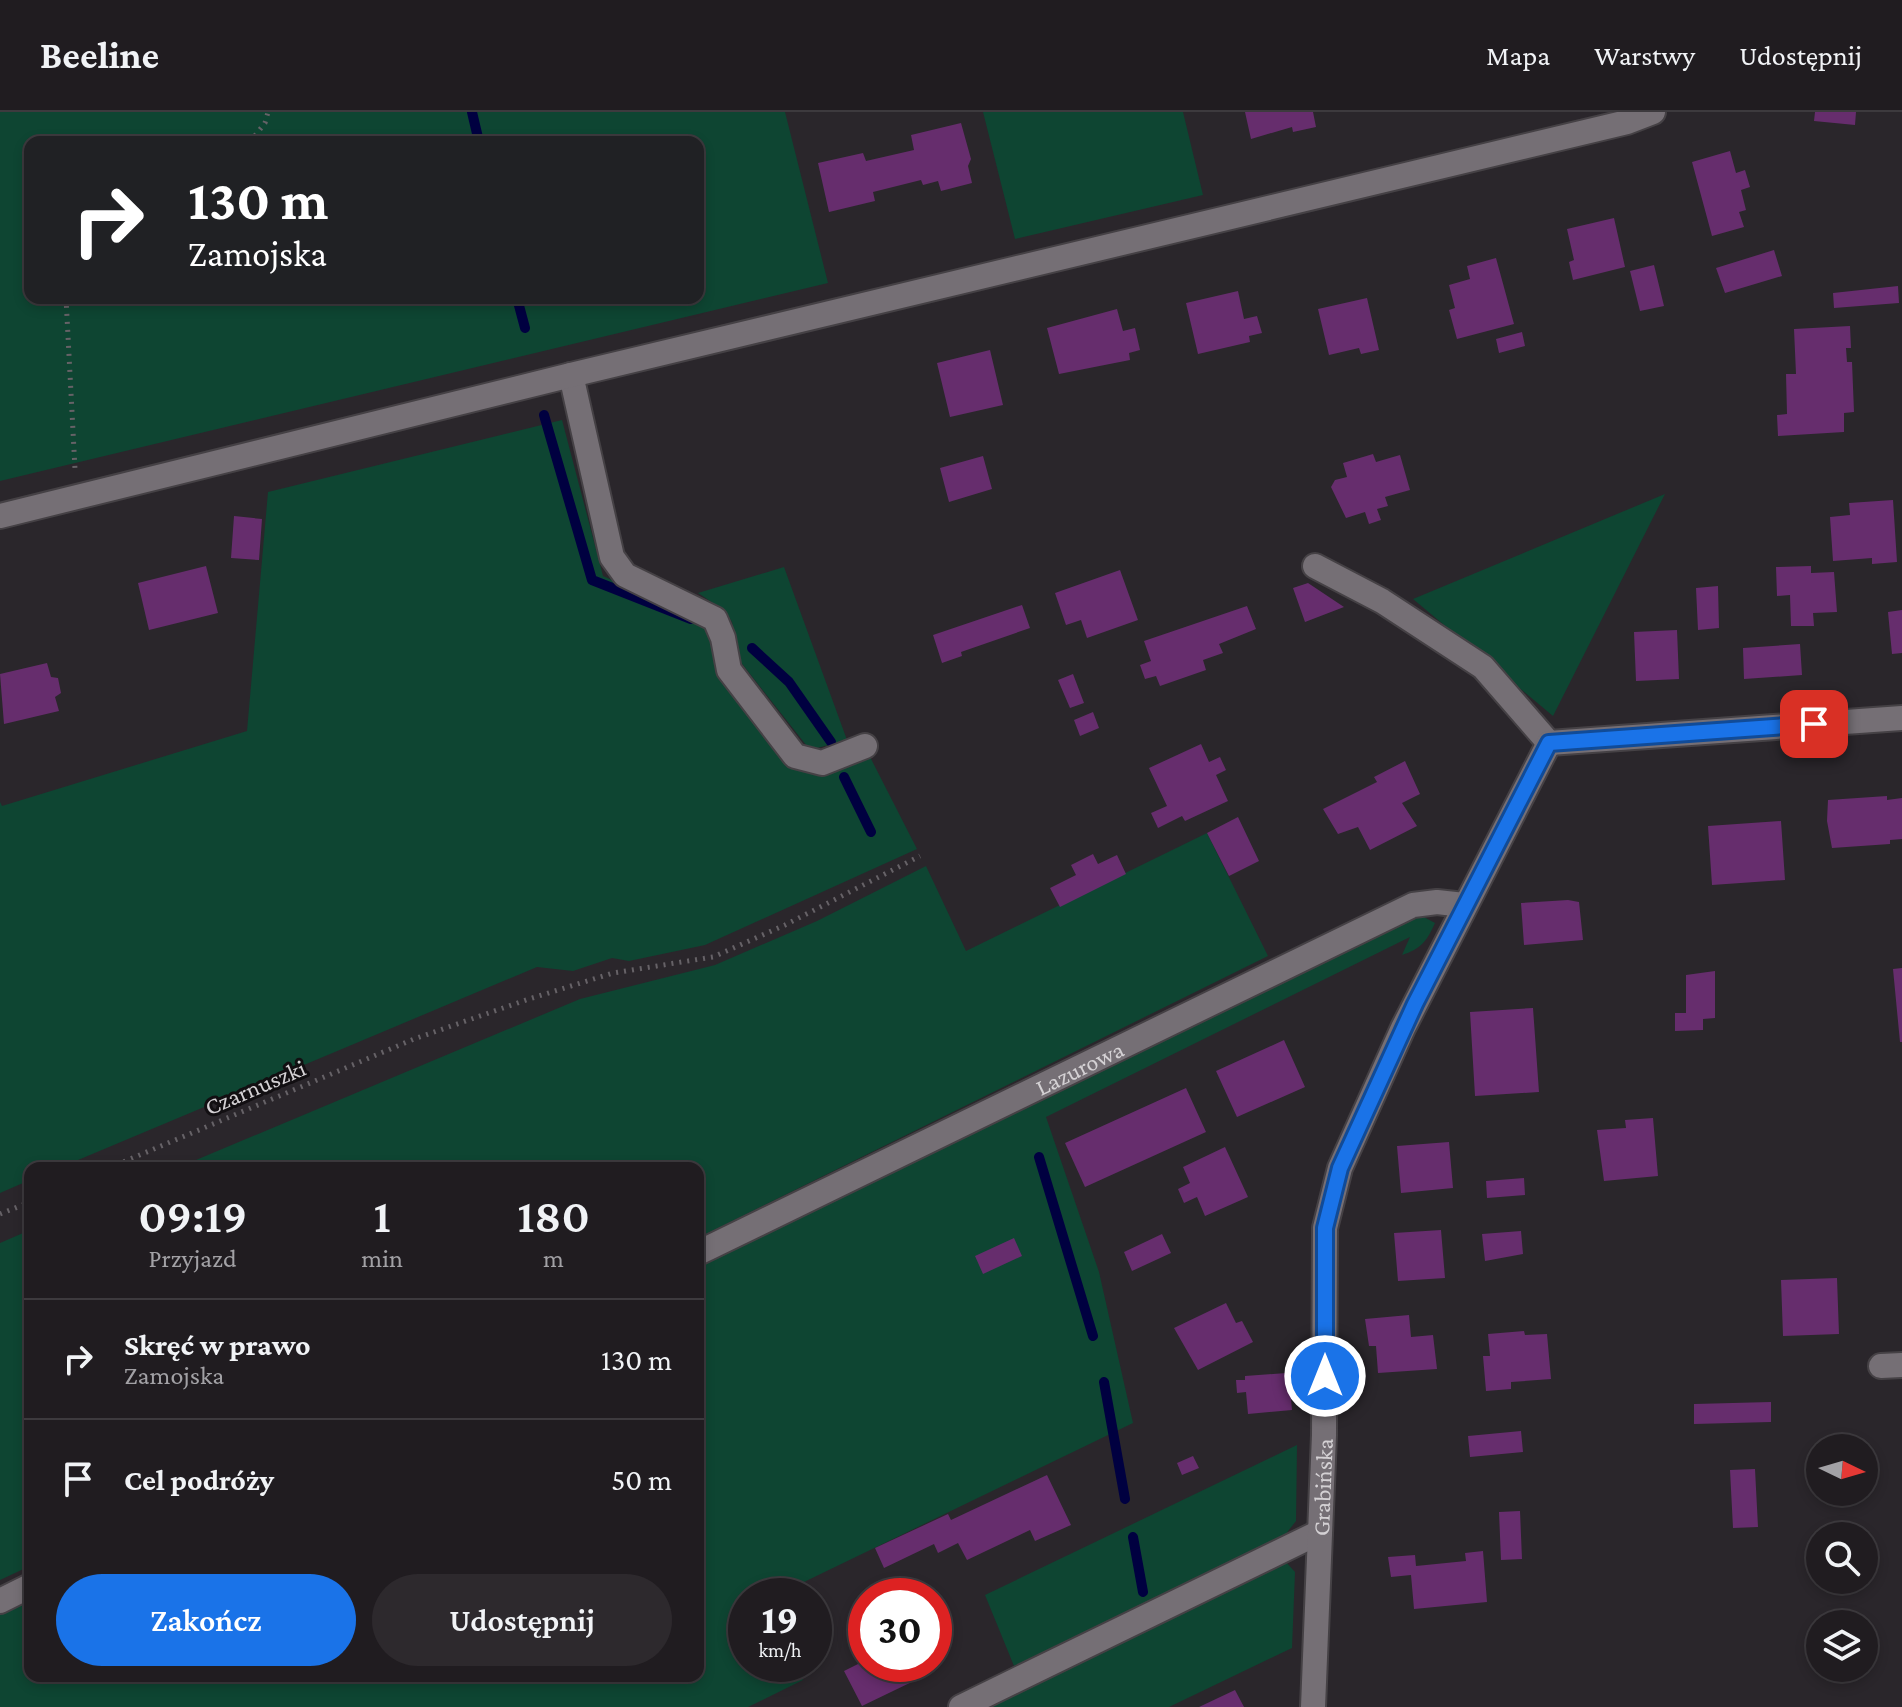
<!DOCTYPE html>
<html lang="pl">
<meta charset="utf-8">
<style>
body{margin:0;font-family:"Crimson Pro",serif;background:#2d292d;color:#f1f3f6;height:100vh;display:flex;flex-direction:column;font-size:30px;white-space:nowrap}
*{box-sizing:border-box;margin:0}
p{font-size:26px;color:#a2a1a5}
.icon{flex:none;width:44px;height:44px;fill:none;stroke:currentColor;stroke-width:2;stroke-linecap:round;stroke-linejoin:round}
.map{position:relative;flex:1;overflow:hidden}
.details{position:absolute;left:24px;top:1050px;width:680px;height:520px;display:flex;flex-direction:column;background:#201c20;border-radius:16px;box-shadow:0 4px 12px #0003,0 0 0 2px #3d3a3e}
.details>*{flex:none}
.top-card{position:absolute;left:24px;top:24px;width:680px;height:168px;border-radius:16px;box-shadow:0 4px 12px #0003,0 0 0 2px #3d3a3e;background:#202124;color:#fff;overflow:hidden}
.needle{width:52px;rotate:95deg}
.tools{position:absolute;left:1806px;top:1322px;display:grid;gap:16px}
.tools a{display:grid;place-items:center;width:72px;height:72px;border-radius:50%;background:#201c20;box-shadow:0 4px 12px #0003,0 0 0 2px #3d3a3e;font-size:40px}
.speed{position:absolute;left:728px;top:1466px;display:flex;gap:16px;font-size:40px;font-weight:700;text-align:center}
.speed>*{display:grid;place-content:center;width:104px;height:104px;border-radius:50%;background:#201c20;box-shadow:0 4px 12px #0003,0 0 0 2px #3d3a3e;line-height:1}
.speed small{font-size:20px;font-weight:400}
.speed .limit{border:12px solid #d22;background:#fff;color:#111}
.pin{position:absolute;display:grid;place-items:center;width:68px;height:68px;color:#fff;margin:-34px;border-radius:16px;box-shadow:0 4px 12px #0006}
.me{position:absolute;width:88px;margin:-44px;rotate:0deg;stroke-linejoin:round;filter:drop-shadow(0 0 6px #0008)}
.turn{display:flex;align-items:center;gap:28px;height:168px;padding:0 32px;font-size:36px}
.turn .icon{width:104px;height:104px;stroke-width:2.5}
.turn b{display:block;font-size:56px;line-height:68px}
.eta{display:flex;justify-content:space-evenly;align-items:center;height:136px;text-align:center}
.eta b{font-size:48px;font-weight:600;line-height:56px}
.action{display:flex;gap:16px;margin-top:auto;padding:16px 32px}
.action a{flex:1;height:92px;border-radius:48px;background:#1a73e8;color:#fff;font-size:32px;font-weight:600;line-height:92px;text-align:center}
.action a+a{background:#2d292d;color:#f1f3f6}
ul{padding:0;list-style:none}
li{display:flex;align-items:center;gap:24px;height:120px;padding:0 32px;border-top:2px solid #3d3a3e}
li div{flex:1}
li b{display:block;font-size:30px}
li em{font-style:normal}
header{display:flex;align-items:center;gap:48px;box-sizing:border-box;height:112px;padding:0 40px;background:#201c20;border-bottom:2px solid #3d3a3e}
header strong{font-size:38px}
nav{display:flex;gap:44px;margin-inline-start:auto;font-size:28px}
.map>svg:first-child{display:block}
.green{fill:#0e4532;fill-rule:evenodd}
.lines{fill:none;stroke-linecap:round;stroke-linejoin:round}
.stream{stroke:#000040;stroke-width:10}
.building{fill:#662d6d}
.minor-casing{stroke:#454145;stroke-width:28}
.path{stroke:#666267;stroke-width:5;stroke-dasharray:2 6;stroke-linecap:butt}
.minor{stroke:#756f75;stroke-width:24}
.route-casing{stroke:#114b97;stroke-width:20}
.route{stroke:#1a73e8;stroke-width:14}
.labels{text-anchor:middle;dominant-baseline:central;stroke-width:6;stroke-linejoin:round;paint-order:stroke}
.street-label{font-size:24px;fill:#d4d1d4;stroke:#120f12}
</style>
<header>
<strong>Beeline</strong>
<nav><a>Mapa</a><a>Warstwy</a><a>Udostępnij</a></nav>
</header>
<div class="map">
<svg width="1902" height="1595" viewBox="0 0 1902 1595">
<rect width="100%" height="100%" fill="#2a262b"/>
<path class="green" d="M 0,0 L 785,0 L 828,171 L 0,369 ZM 698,30 L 698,186 L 30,186 L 30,30 Z
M 983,0 L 1183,0 L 1203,83 L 1015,127 Z
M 562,308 L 603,464 L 702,508 L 725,564 L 794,657 L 815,661 L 868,641 L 917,737 L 705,833 L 629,849 L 612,846 L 573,859 L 537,855 L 59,1056 L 30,1056 L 30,1068 L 0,1081 L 0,690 L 2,694 L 247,619 L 268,380 Z
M 1665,382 L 1553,604 L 1413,487 Z
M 784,455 L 847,628 L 810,638 L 739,548 L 732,510 L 725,499 L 698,481 Z
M 1207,721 L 1268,844 L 698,1126 L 698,1056 L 177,1056 L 580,887 L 715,853 L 817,809 L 926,754 L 966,839 Z
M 1422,804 L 1435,811 C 1427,829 1421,837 1402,843 L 1410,825 L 1046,1005 L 1099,1160 L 1133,1311 L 775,1484 L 746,1484 L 746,1552 L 796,1552 L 803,1568 L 748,1595 L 0,1595 L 0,1497 L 30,1482 L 30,1564 L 698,1564 L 698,1152 L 1397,812 Z
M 30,1118 L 30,1454 L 0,1468 L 0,1131 Z
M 1297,1333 L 1296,1409 L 1285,1423 L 1014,1554 L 985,1483 Z
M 1285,1449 L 1295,1460 L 1292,1536 L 1169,1595 L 983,1595 Z"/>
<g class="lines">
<path class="stream" d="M 472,0 L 479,30
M 517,186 L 525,216
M 544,303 L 592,468 L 691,507
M 752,536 L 789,570 L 831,630
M 844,665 L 871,720
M 1039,1045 L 1093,1224
M 1104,1270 L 1125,1387
M 1133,1425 L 1143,1480"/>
</g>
<path class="building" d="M 1245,0 L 1313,0 L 1316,15 L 1293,20 L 1292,15 L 1251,27 Z
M 1815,0 L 1856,0 L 1855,13 L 1814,9 Z
M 961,11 L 971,47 L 968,54 L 972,71 L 941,79 L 938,69 L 923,73 L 921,68 L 873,80 L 875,89 L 829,100 L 818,51 L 863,41 L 866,49 L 914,38 L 911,23 Z
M 1730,39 L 1736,61 L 1745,58 L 1750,75 L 1741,78 L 1746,98 L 1739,100 L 1744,115 L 1712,124 L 1692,50 Z
M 1614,106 L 1625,155 L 1573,168 L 1569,150 L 1574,148 L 1567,117 Z
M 1774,138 L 1782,164 L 1725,181 L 1716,156 Z
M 1496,146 L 1514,212 L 1457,227 L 1449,198 L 1455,196 L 1449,173 L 1470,167 L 1467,154 Z
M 1654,153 L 1664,194 L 1640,199 L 1630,159 Z
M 1898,174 L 1899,191 L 1834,196 L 1833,181 Z
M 1238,179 L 1244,207 L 1257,204 L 1262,221 L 1249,224 L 1250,230 L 1198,242 L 1186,191 Z
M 1367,186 L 1379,238 L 1361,242 L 1359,236 L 1329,243 L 1318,197 Z
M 1117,197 L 1123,219 L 1135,216 L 1140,238 L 1129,241 L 1130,248 L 1059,262 L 1047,216 Z
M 1850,214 L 1851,236 L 1846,236 L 1847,250 L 1852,250 L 1854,300 L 1844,301 L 1844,320 L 1778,324 L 1777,303 L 1787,302 L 1786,262 L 1796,262 L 1794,217 Z
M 1522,220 L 1525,234 L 1499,241 L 1496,227 Z
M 990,238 L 1003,293 L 950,305 L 937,251 Z
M 1373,342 L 1376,350 L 1400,343 L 1410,378 L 1385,385 L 1388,394 L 1377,397 L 1381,408 L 1369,412 L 1365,400 L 1346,406 L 1331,375 L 1335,368 L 1347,365 L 1343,351 Z
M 983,344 L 992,377 L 949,390 L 940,356 Z
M 1893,388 L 1897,450 L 1872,452 L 1872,446 L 1833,449 L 1830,405 L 1850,403 L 1849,391 Z
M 234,404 L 262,407 L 259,448 L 231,446 Z
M 206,454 L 218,501 L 149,518 L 138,471 Z
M 1811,454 L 1811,461 L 1834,460 L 1837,500 L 1813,501 L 1814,514 L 1791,514 L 1790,483 L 1777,484 L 1776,455 Z
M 1120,458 L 1138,508 L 1087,526 L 1081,508 L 1066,513 L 1055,481 Z
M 1308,471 L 1344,495 L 1305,510 L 1293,476 Z
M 1718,474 L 1719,516 L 1698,518 L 1696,476 Z
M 1022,493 L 1030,516 L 961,540 L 962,544 L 942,551 L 933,523 Z
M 1247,494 L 1256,517 L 1219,532 L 1223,541 L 1203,548 L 1206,558 L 1160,574 L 1156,564 L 1145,567 L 1140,553 L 1151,549 L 1144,529 Z
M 1902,498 L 1902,541 L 1892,542 L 1888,500 Z
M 1677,518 L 1679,567 L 1636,569 L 1634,520 Z
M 1800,532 L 1802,563 L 1744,567 L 1743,536 Z
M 47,551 L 51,565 L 58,566 L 61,581 L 55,585 L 59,599 L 4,612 L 0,562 Z
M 1073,562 L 1084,591 L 1070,596 L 1058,568 Z
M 1093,600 L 1099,616 L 1080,624 L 1074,608 Z
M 1201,632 L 1209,650 L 1220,645 L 1226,658 L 1216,663 L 1228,689 L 1185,709 L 1182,704 L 1158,716 L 1151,701 L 1167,694 L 1149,656 Z
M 1405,649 L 1420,682 L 1402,691 L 1417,714 L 1370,738 L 1358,715 L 1338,722 L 1323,697 L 1377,670 L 1374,665 Z
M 1887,684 L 1887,688 L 1902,686 L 1902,727 L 1890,728 L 1890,732 L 1832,736 L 1827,709 L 1828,688 Z
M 1238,705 L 1259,749 L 1229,764 L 1207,721 Z
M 1781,709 L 1785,768 L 1712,773 L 1708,714 Z
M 1093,742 L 1098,752 L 1117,743 L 1126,762 L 1060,795 L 1050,776 L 1076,763 L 1071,753 Z
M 1568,788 L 1579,790 L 1583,828 L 1524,833 L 1521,791 Z
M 1902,856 L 1902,930 L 1900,930 L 1893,857 Z
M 1715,859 L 1715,906 L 1703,907 L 1703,918 L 1675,919 L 1675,901 L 1686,901 L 1686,863 Z
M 1533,896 L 1539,980 L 1475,984 L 1470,900 Z
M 1284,928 L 1305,975 L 1237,1005 L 1216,959 Z
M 1186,976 L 1206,1020 L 1085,1075 L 1065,1031 Z
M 1653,1006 L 1658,1064 L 1604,1069 L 1597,1018 L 1626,1016 L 1625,1008 Z
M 1449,1030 L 1453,1076 L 1401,1081 L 1397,1034 Z
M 1225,1035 L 1248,1085 L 1205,1104 L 1197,1085 L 1184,1091 L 1178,1077 L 1190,1071 L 1183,1055 Z
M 1524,1066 L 1525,1083 L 1487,1086 L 1486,1069 Z
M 1441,1118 L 1445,1166 L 1398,1169 L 1394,1121 Z
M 1521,1119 L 1523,1142 L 1485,1149 L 1482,1122 Z
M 1162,1122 L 1171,1141 L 1132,1159 L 1124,1140 Z
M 1014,1126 L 1022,1144 L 983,1162 L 975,1144 Z
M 1837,1166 L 1839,1222 L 1783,1224 L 1781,1168 Z
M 1226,1191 L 1236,1211 L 1242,1209 L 1253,1230 L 1198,1258 L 1174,1216 Z
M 1409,1203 L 1411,1225 L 1433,1223 L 1437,1257 L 1378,1261 L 1376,1234 L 1369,1234 L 1365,1207 Z
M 1524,1219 L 1525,1223 L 1547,1222 L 1551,1267 L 1511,1270 L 1511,1277 L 1486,1279 L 1483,1244 L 1490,1244 L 1488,1222 Z
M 1299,1260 L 1301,1275 L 1290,1276 L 1292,1298 L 1248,1302 L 1246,1280 L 1237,1281 L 1236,1268 L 1245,1268 L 1245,1264 Z
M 1771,1290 L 1771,1310 L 1694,1312 L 1694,1292 Z
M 1521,1319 L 1523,1340 L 1470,1345 L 1468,1324 Z
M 1193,1344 L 1199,1356 L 1182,1363 L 1177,1351 Z
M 1755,1357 L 1758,1415 L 1733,1416 L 1730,1358 Z
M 1047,1363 L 1071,1413 L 1035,1429 L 1030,1418 L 967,1448 L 958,1431 L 938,1441 L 934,1432 L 884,1456 L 875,1436 L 948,1402 L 951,1408 Z
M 1520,1399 L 1522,1447 L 1501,1448 L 1499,1400 Z
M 1483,1439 L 1487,1490 L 1414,1497 L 1411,1463 L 1391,1465 L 1388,1445 L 1415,1443 L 1416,1454 L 1466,1449 L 1465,1441 Z
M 866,1548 L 866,1552 L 913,1552 L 920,1566 L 862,1594 L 844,1559 Z
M 1235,1578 L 1244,1595 L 1199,1595 Z"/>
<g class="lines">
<g class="minor-casing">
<g id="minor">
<path d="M 571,263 L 612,445 L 625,463 L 715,507 L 723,526 L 729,558 L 795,644 L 822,651 L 865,634"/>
<path d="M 0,404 L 571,263 L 1627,10 L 1653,0"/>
<path d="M 1315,454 L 1382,489 L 1483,555 L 1549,631"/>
<path d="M 1549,631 L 1902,606"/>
<path id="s1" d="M 698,1141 L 1413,793 L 1437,790 L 1464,793"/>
<path d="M 1881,1254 L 1902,1253"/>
<path d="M 0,1489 L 30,1474"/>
<path d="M 961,1595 L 1320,1420"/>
<path id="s2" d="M 1313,1595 L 1324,1323 L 1325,1116 L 1340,1056 L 1403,916 L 1549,631"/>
</g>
</g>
<path class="path" d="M 250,30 L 265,11 L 268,0
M 66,186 L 75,357
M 109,1056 L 414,927 L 529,887 L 613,861 L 713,845 L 785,813 L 920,744
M 0,1102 L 30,1090"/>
<use href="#minor" class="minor"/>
</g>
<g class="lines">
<g class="route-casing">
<path id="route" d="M 1325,1264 L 1325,1116 L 1340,1056 L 1415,892 L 1549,631 L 1814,612"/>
</g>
<use href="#route" class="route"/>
</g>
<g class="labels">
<g class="street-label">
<text stroke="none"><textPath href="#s1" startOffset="424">Lazurowa</textPath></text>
<text transform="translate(255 975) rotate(-23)">Czarnuszki</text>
<text stroke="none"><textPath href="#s2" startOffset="220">Grabińska</textPath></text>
</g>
</g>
</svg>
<div class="tools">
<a><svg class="needle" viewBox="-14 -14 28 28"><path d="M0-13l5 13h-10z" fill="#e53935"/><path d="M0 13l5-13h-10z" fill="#a2a1a5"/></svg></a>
<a><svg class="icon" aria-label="search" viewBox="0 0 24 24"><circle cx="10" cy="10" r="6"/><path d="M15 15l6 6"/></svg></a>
<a><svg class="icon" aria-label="layers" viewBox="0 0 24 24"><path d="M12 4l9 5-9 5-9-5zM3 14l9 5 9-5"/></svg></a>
</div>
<div class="speed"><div>19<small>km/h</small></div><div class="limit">30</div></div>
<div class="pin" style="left:1814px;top:612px;background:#d93025"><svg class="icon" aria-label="arrive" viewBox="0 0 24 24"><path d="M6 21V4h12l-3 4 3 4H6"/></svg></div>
<svg class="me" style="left:1325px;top:1264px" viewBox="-20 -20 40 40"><circle r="17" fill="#1a73e8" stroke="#fff" stroke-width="3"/><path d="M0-11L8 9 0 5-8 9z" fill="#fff"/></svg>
<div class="top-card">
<div class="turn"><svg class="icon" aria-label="right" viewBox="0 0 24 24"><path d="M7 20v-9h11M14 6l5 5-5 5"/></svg><div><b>130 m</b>Zamojska</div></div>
</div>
<section class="details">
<div class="eta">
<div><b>09:19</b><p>Przyjazd</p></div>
<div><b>1</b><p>min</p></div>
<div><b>180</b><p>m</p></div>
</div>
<ul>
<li><svg class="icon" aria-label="right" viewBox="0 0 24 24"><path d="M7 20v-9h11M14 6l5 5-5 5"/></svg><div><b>Skręć w prawo</b><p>Zamojska</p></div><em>130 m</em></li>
<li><svg class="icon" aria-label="arrive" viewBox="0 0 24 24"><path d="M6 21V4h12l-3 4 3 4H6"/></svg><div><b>Cel podróży</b></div><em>50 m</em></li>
</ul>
<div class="action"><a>Zakończ</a><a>Udostępnij</a></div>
</section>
</div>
